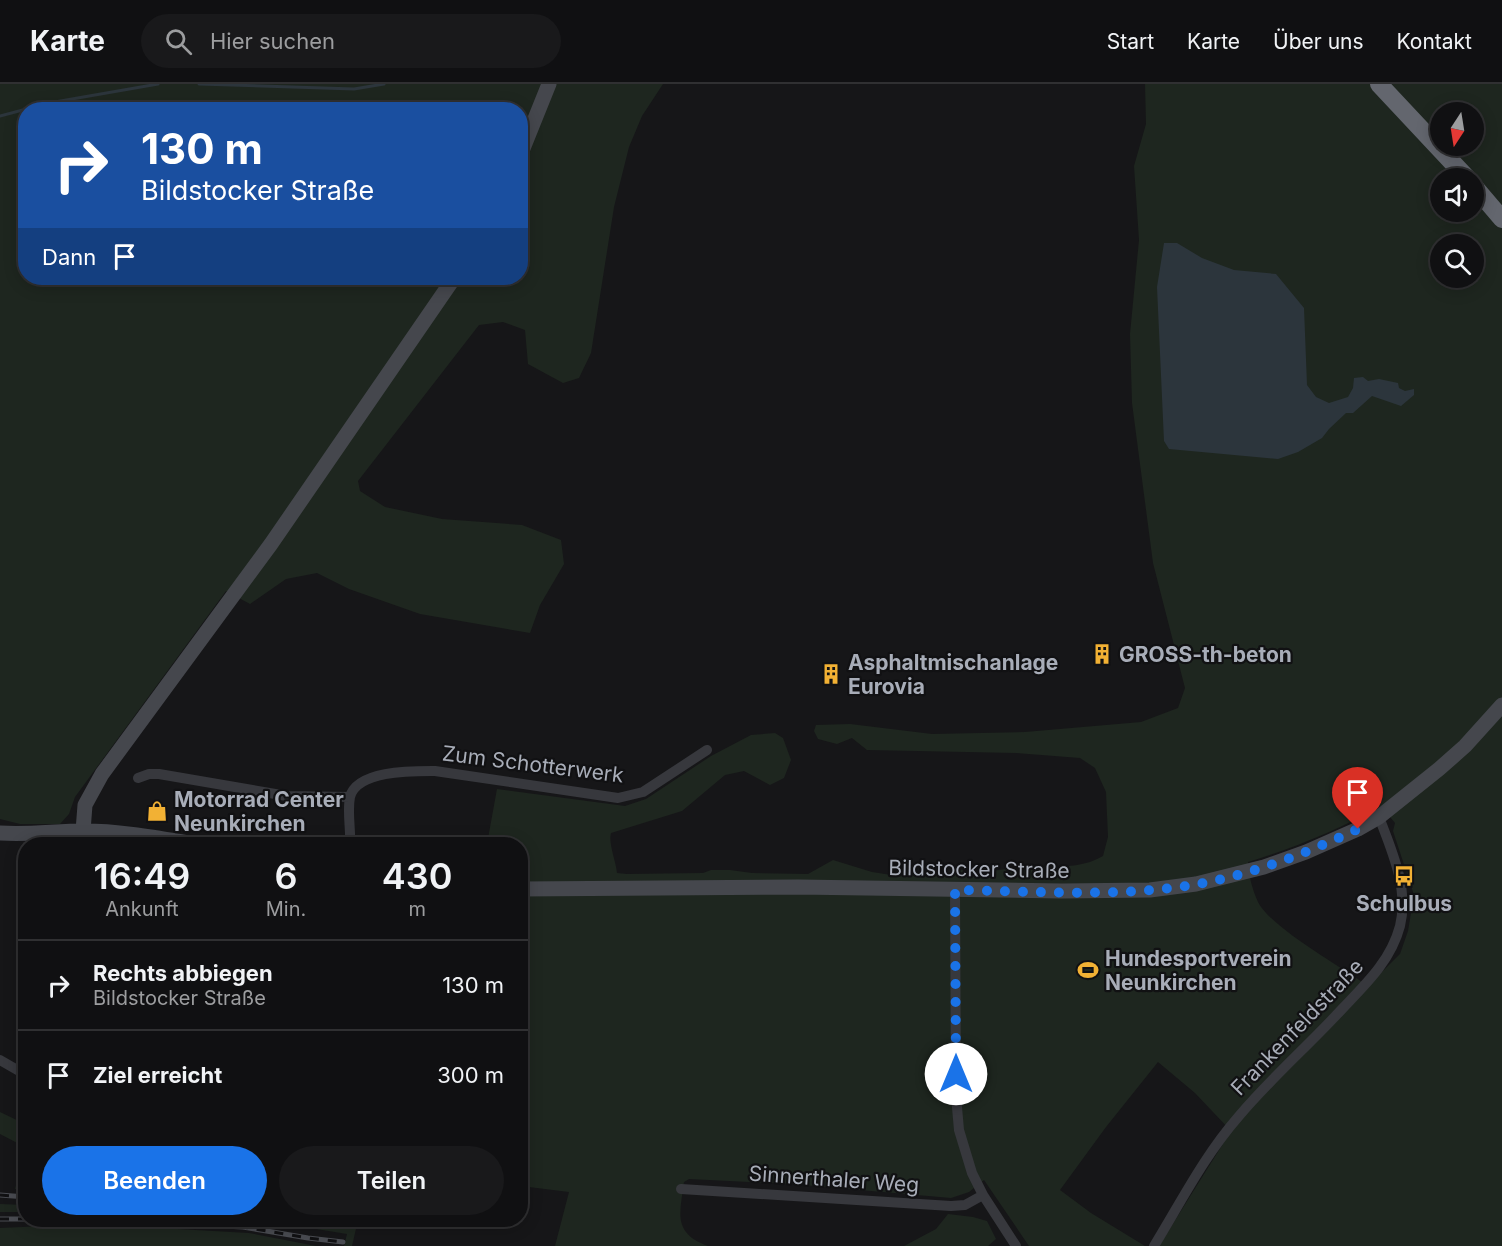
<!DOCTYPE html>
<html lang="de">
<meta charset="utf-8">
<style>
body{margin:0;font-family:Inter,sans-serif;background:#19191b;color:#f1f3f6;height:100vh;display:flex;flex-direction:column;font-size:22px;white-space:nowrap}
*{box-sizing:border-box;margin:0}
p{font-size:20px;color:#9c9d9f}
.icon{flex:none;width:33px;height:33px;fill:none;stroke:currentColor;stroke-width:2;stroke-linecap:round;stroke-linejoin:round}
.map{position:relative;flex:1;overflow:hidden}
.panel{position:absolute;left:18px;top:753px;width:510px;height:390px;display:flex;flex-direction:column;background:#101012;border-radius:24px;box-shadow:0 3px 15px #0003,0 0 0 2px #303032}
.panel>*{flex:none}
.top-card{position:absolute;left:18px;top:18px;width:510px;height:183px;border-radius:24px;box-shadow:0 3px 15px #0003,0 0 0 2px #303032;background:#1a4fa0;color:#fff;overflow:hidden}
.needle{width:39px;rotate:192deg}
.buttons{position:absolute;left:1430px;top:18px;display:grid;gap:12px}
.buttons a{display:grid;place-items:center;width:54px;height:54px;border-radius:50%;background:#101012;box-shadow:0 3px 15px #0003,0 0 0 2px #303032;font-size:30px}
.pin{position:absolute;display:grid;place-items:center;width:51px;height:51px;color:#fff;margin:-62px -26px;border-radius:50% 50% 50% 0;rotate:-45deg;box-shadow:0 0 6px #0007}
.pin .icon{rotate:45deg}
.me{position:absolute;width:66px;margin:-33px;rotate:0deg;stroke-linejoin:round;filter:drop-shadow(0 0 4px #0008)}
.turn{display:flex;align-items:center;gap:21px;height:126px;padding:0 24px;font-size:27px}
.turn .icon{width:78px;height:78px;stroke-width:2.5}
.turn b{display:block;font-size:42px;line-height:51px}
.then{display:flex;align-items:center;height:57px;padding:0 24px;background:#0003;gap:12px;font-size:22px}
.eta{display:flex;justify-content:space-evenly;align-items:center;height:102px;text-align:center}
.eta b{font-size:36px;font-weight:600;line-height:42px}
.action{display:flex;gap:12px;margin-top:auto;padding:12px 24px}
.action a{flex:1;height:69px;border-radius:36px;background:#1a73e8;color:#fff;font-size:24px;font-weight:600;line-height:69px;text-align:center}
.action a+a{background:#19191b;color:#f1f3f6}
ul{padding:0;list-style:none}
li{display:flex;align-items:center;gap:18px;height:90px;padding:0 24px;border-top:2px solid #303032}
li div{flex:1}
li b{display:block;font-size:22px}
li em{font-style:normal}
header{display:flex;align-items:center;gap:36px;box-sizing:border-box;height:84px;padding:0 30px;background:#101012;border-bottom:2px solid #303032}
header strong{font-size:28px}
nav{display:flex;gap:33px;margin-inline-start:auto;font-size:21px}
.search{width:420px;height:54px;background:#19191b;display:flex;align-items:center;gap:15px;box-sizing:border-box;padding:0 21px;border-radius:33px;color:#9c9d9f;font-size:22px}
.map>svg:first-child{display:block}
.green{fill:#1e261f;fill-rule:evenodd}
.water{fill:#2c353c}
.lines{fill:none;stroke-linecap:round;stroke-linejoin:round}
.stream{stroke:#2c353c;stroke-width:3}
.street{stroke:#37383d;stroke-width:10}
.secondary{stroke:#45474d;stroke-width:15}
.highway{stroke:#63666e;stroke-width:18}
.rail-casing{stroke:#4a4c52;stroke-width:5}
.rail{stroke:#111113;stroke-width:3;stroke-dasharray:9;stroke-linecap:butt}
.route{stroke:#1a73e8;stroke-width:10;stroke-dasharray:0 18}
.labels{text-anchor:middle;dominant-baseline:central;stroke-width:4.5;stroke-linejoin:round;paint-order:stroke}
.poi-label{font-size:21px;font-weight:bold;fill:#a8adb8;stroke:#111113;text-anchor:start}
.street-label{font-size:21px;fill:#a8adb8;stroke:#111113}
</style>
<header>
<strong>Karte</strong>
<div class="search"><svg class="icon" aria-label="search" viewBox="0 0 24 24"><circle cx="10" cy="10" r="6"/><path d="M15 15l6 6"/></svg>Hier suchen</div>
<nav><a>Start</a><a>Karte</a><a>Über uns</a><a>Kontakt</a></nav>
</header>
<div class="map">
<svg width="1502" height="1162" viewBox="0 0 1502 1162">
<rect width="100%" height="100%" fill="#161618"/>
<path class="green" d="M 0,0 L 663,0 L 642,32 L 629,63 L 614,123 L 591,269 L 579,294 L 563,299 L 528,280 L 525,246 L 503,238 L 479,241 L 358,397 L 360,407 L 385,423 L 442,435 L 522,441 L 561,456 L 564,480 L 540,521 L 530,549 L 420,530 L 349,505 L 317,489 L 286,495 L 250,520 L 226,507 L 75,713 L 69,730 L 60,740 L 20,740 L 0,735 ZM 26,26 L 520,26 L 520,194 L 26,194 Z
M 1145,0 L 1502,0 L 1502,1162 L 1159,1162 L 1231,1047 L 1195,1009 L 1158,978 L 1106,1043 L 1060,1106 L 1091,1129 L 1145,1162 L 1029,1162 L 984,1096 L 969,1108 L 951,1114 L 792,1100 L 689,1095 L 684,1098 C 680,1129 672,1149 708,1162 L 555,1162 L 569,1108 L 521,1102 L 520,760 L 487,760 L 497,705 L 625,722 L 646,715 L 711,672 L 751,651 L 775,649 L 783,654 L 791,676 L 784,694 L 770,701 L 744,687 L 725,691 L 682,727 L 611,749 C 608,759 616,777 617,789 L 627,790 L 703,789 L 711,786 L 730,786 L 752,789 L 808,790 L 833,776 L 872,788 L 891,791 L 930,790 L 962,786 L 978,793 L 980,788 C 995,787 1009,784 1023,783 C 1050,782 1080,786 1103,772 L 1108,753 L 1106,708 L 1095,684 L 1080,674 L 1016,669 L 867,666 L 852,654 L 837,660 L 818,655 L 814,647 L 816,641 L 850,640 L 932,650 L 1025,648 L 1141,638 L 1178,624 L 1185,604 L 1153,479 L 1132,319 L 1130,250 L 1139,156 L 1134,82 L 1146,40 ZM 1440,28 L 1473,28 L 1473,62 L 1440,62 ZM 1440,94 L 1473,94 L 1473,128 L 1440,128 ZM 1440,160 L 1473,160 L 1473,194 L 1440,194 ZM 1381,722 L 1395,739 L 1393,747 L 1414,811 L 1408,847 L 1400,870 L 1368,902 C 1343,884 1270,843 1258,818 C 1252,805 1249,792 1248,778 C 1294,764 1338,746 1381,722 Z
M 0,1028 L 25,1040 L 25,1063 L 0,1050 Z
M 25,1064 L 25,1106 L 15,1105 Z
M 0,1120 L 25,1121 L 25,1128 L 0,1128 Z
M 948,1130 L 973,1133 L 987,1137 L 996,1155 L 988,1162 L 904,1162 L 936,1145 Z
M 261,1136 L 358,1136 L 352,1162 L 344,1162 L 347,1150 Z
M 44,1142 L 160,1144 L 249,1149 L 316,1162 L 0,1162 L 0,1144 Z"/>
<path class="water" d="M 1164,159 L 1177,159 L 1202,174 L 1234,186 L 1276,190 L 1304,224 L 1307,301 L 1316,313 L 1329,319 L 1348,313 L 1353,304 L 1354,294 L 1363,293 L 1368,297 L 1379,295 L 1398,299 L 1399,304 L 1405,307 L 1414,305 L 1414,311 L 1401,322 L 1372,312 L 1353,329 L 1346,329 L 1329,345 L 1322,354 L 1298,368 L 1278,375 L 1169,365 L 1164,357 L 1157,203 Z"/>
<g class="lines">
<path class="stream" d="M 199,0 L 354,5 L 384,0
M 0,32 L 49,19 L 158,0"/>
<path class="street" d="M 138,694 L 149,690 L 159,690 L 287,712 L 350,713
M 350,760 C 351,745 347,728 350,713 C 357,686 413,687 435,687 L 618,714 L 643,708 L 707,666
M 955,806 L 956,1012 L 959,1046 L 972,1089 L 983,1111 L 1016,1162
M 0,976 L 26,991
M 681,1105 L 951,1122 L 965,1121 L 983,1111
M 1154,1162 C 1181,1118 1204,1072 1239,1032 C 1271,994 1309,961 1343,924 C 1367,899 1391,876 1400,842 C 1409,805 1392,767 1379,733"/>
<path class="secondary" d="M 520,72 L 549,0
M 83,747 L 85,721 L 102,690 L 271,460 L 454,194
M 0,749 C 29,751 56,747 84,747 C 121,747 158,754 195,760
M 520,805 L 798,803 L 1062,807 L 1150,806 L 1196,800 L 1264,783 L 1306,768 L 1358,745 L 1379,733 L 1439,685 L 1465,662 L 1502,621"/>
<path class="highway" d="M 1379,0 L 1467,94
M 1473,101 L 1502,135"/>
<g class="rail-casing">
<path id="rail" d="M 0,1111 L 26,1113
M 0,1135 L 26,1135
M 113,1136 L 243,1143 L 308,1154 L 343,1158"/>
</g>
<use href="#rail" class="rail"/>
</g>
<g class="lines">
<path class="route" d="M 956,990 L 955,806 C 1033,807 1121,814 1198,800 C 1254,790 1307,769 1358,745"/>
</g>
<defs>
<g id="building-bare" transform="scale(1.62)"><path d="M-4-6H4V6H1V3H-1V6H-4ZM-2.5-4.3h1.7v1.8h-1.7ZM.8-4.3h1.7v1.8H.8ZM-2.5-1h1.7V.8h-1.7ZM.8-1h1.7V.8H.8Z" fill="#f2b134" stroke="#111113" stroke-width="2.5" paint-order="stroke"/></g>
<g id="shop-bare" transform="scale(1.62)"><path d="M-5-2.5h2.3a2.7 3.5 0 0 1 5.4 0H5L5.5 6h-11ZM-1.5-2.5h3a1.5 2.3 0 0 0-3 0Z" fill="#f2b134" stroke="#111113" stroke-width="2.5" paint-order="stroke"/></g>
<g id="bus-bare" transform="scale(1.62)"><path d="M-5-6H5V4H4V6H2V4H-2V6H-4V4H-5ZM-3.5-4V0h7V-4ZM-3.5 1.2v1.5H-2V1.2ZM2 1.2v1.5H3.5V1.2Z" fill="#f2b134" stroke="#111113" stroke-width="2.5" paint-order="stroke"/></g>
<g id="stadium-bare" transform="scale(1.62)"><path d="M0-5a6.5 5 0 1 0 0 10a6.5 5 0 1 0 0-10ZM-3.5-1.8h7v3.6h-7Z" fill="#f2b134" stroke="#111113" stroke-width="2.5" paint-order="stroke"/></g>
</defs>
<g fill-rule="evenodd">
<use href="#building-bare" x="1102" y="570"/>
<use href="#building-bare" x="831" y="590"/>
<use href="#shop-bare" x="157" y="727"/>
<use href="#bus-bare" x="1404" y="792"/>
<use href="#stadium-bare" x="1088" y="886"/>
</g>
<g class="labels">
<g class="poi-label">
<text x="1119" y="570">GROSS-th-beton</text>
<text x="848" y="578">Asphaltmischanlage<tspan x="848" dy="24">Eurovia</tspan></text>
<text x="174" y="715">Motorrad Center<tspan x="174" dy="24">Neunkirchen</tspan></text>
<text x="1404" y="819" text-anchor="middle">Schulbus</text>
<text x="1105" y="874">Hundesportverein<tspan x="1105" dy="24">Neunkirchen</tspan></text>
</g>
<g class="street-label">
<text transform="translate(533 680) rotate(7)">Zum Schotterwerk</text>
<text transform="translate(979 785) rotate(1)">Bildstocker Straße</text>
<text transform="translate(1297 943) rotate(-46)">Frankenfeldstraße</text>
<text transform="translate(834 1095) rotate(4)">Sinnerthaler Weg</text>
</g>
</g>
</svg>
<div class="buttons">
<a><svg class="needle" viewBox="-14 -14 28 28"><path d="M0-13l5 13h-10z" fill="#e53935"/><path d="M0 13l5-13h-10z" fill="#9c9d9f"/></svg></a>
<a><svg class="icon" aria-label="sound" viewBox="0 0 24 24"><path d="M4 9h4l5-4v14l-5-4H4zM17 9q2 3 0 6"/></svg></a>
<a><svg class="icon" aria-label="search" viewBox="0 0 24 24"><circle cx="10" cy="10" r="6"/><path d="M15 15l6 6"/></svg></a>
</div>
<div class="pin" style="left:1358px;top:745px;background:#d93025"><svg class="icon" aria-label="arrive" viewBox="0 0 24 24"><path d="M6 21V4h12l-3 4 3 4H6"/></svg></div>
<svg class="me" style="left:956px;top:990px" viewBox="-20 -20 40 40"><circle r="19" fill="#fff"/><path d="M0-13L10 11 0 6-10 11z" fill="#1a73e8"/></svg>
<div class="top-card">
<div class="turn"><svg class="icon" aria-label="right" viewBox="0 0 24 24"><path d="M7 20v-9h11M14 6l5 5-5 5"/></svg><div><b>130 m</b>Bildstocker Straße</div></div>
<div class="then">Dann<svg class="icon" aria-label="arrive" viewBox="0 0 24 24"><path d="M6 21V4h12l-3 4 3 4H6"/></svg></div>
</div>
<section class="panel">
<div class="eta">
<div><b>16:49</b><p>Ankunft</p></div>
<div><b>6</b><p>Min.</p></div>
<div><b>430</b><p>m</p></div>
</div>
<ul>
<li><svg class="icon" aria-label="right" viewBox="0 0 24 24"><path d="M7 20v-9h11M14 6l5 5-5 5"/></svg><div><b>Rechts abbiegen</b><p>Bildstocker Straße</p></div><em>130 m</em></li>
<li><svg class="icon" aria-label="arrive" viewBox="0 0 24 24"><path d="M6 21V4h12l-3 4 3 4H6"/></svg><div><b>Ziel erreicht</b></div><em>300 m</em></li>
</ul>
<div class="action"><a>Beenden</a><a>Teilen</a></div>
</section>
</div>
